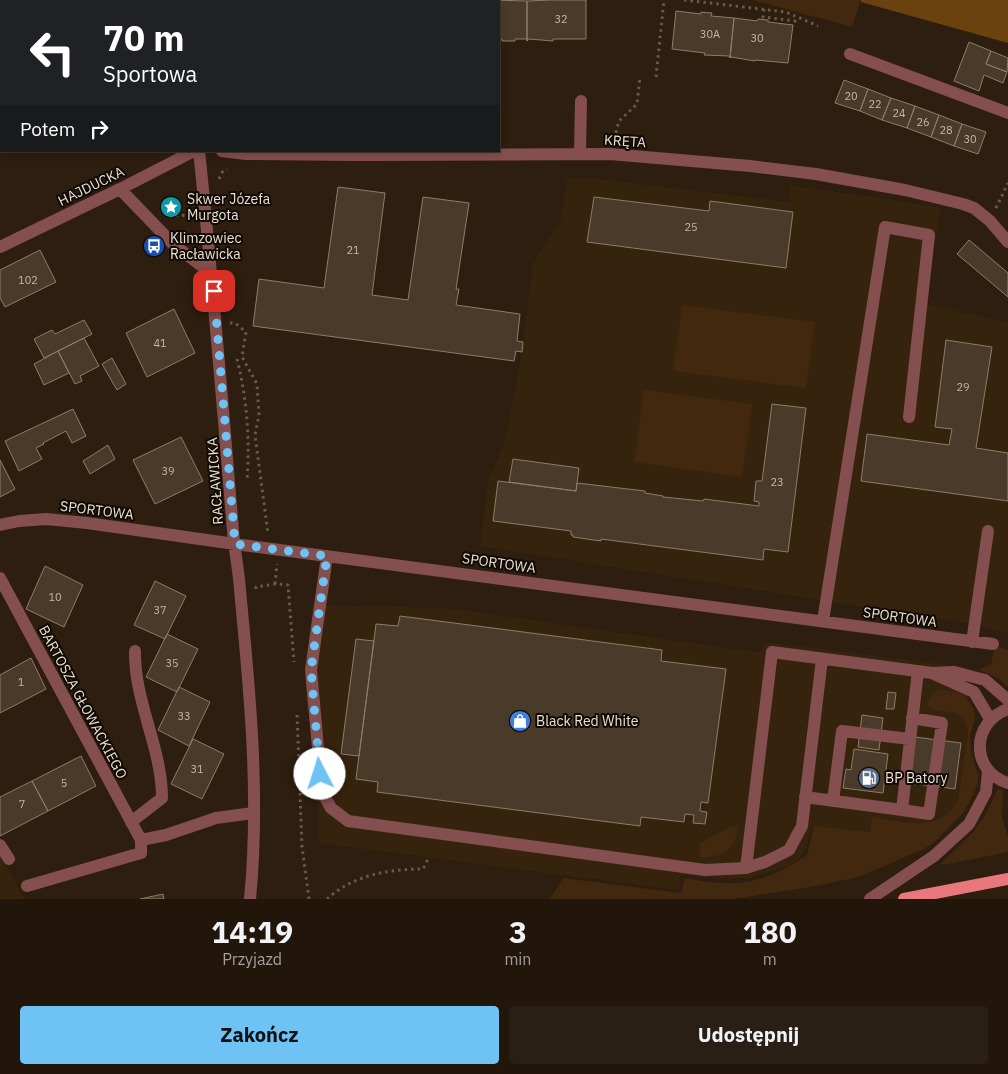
<!DOCTYPE html>
<html lang="pl">
<meta charset="utf-8">
<style>
body{margin:0;font-family:"IBM Plex Sans",sans-serif;background:#2a1f14;color:#f1f3f6;height:100vh;display:flex;flex-direction:column;font-size:19px;white-space:nowrap}
*{box-sizing:border-box;margin:0}
p{font-size:16px;color:#a29f9d}
.icon{flex:none;width:28px;height:28px;fill:none;stroke:currentColor;stroke-width:2;stroke-linecap:round;stroke-linejoin:round}
.map{position:relative;height:899px;overflow:hidden}
.details{display:flex;flex-direction:column;background:#22160b;flex:1}
.details>*{flex:none}
.hud{position:absolute;left:0px;top:0px;width:500px;height:152px;box-shadow:0 2px 8px #0003,0 0 0 1px #3f352c;background:#202124;color:#fff;overflow:hidden}
.pin{position:absolute;display:grid;place-items:center;width:42px;height:42px;color:#fff;margin:-21px;border-radius:10px;box-shadow:0 2px 8px #0006}
.me{position:absolute;width:55px;margin:-28px;rotate:355deg;stroke-linejoin:round;filter:drop-shadow(0 0 4px #0008)}
.turn{display:flex;align-items:center;gap:18px;height:105px;padding:0 20px;font-size:22px}
.turn .icon{width:65px;height:65px;stroke-width:2.5}
.turn b{display:block;font-size:35px;line-height:42px}
.then{display:flex;align-items:center;height:48px;padding:0 20px;background:#0003;gap:10px;font-size:19px}
.eta{display:flex;justify-content:space-evenly;align-items:center;height:85px;text-align:center}
.eta b{font-size:30px;font-weight:700;line-height:35px}
.button{display:flex;gap:10px;margin-top:auto;padding:10px 20px}
.button a{flex:1;height:58px;border-radius:5px;background:#6fc2f4;color:#111;font-size:20px;font-weight:700;line-height:58px;text-align:center}
.button a+a{background:#2a1f14;color:#f1f3f6}
.map>svg:first-child{display:block}
.built{fill:#36230e}
.green{fill:#41280e}
.forest{fill:#6a410f}
.building{fill:#4a3a2a;stroke:#8e7c6a}
.lines{fill:none;stroke-linecap:round;stroke-linejoin:round}
.path{stroke:#675a4c;stroke-width:3;stroke-dasharray:2.5 4;stroke-linecap:butt}
.minor{stroke:#854e4f;stroke-width:12}
.major{stroke:#e9787c;stroke-width:12}
.route{stroke:#6fc2f4;stroke-width:9;stroke-dasharray:0 16.2}
.labels{text-anchor:middle;dominant-baseline:central;stroke-width:4;stroke-linejoin:round;paint-order:stroke}
.number-label{font-size:11px;fill:#c3b7ac}
.street-label{font-size:14px;fill:#ebe1d7;stroke:#100904}
.poi-label{font-size:14px;fill:#ebe1d7;stroke:#100904;text-anchor:start}
</style>
<div class="map">
<svg width="1008" height="899" viewBox="0 0 1008 899">
<rect width="100%" height="100%" fill="#2d1e0f"/>
<path class="built" d="M 567,179 L 598,179 L 789,202 L 790,186 L 875,197 L 940,208 L 927,304 L 1008,323 L 1008,634 L 979,625 L 480,546 L 488,480 L 505,443 L 522,352 L 533,264 L 561,220 Z
M 313,605 L 447,608 L 762,653 L 764,642 L 967,667 L 968,732 L 958,800 L 954,808 L 945,817 L 938,821 L 923,824 L 872,817 L 870,832 L 811,826 L 806,850 L 796,861 L 785,867 L 750,878 L 722,879 L 681,875 L 679,890 L 319,843 L 315,751 L 305,696 L 305,675 Z
M 0,854 L 7,867 L 25,899 L 0,899 Z"/>
<path class="green" d="M 753,0 L 861,0 L 852,27 Z
M 682,305 L 815,322 L 806,388 L 673,371 Z
M 644,390 L 752,404 L 742,477 L 634,462 Z
M 995,646 L 1008,650 L 1008,687 L 998,678 L 979,670 L 991,664 Z
M 939,689 L 957,692 L 964,696 L 970,702 L 974,710 L 975,719 L 970,735 L 971,753 L 979,778 L 974,794 L 963,813 L 936,841 L 924,849 L 859,877 L 816,886 L 733,899 L 550,899 L 563,878 L 681,893 L 685,878 C 698,880 711,883 724,883 C 755,885 782,872 807,855 L 814,826 L 870,832 L 872,817 C 903,821 940,835 958,800 L 968,732 C 965,706 948,715 930,708 L 928,705 L 929,699 Z
M 998,789 L 1003,790 L 1002,818 L 1008,836 L 1008,852 L 944,865 L 940,864 L 972,833 L 983,819 Z
M 732,826 L 738,827 C 735,851 722,858 699,857 L 700,843 Z"/>
<path class="forest" d="M 861,0 L 1008,0 L 1008,43 L 861,2 Z"/>
<path class="building" d="M 98,0 L 135,0 L 98,1 Z
M 330,0 L 398,0 L 402,1 L 329,1 Z
M 493,0 L 527,1 L 527,41 L 527,39 L 515,39 L 515,41 L 502,41 L 502,39 L 499,39 L 499,1 L 474,1 Z
M 551,0 L 586,0 L 586,39 L 553,39 L 553,41 L 529,39 L 527,41 L 527,1 Z
M 676,11 L 701,14 L 701,12 L 712,13 L 711,16 L 734,18 L 730,58 L 729,56 L 704,55 L 705,53 L 672,49 Z
M 734,18 L 757,21 L 758,19 L 768,20 L 768,22 L 793,25 L 788,63 L 755,60 L 755,61 L 731,57 L 730,58 Z
M 969,42 L 991,51 L 986,64 L 1007,72 L 1003,83 L 984,75 L 979,91 L 954,81 Z
M 991,51 L 1008,58 L 1007,72 L 986,64 Z
M 844,80 L 868,89 L 860,111 L 835,103 Z
M 868,89 L 891,98 L 882,120 L 860,111 Z
M 891,98 L 915,106 L 907,128 L 882,120 Z
M 915,106 L 939,115 L 931,137 L 907,128 Z
M 939,115 L 962,124 L 954,146 L 931,137 Z
M 962,124 L 986,132 L 978,154 L 954,146 Z
M 338,187 L 385,193 L 372,295 L 408,300 L 423,197 L 469,203 L 456,289 L 459,289 L 456,305 L 520,314 L 517,341 L 523,342 L 522,352 L 516,351 L 514,361 L 253,326 L 259,279 L 324,288 Z
M 594,197 L 709,211 L 710,201 L 793,212 L 786,268 L 587,242 Z
M 969,240 L 1008,273 L 1008,297 L 957,254 Z
M 40,250 L 56,282 L 5,307 L 0,298 L 0,270 Z
M 174,309 L 195,353 L 147,377 L 126,333 Z
M 84,320 L 92,334 L 44,358 L 34,339 L 52,330 L 55,334 Z
M 84,338 L 99,366 L 80,376 L 82,381 L 75,384 L 58,351 Z
M 946,340 L 992,347 L 976,448 L 1008,453 L 1008,501 L 861,481 L 867,434 L 949,445 L 952,429 L 935,427 Z
M 58,351 L 69,373 L 44,385 L 34,364 Z
M 112,358 L 126,384 L 117,390 L 102,364 Z
M 772,404 L 806,408 L 788,552 L 764,549 L 763,560 L 601,539 L 601,541 L 573,537 L 573,535 L 571,535 L 571,531 L 493,521 L 498,481 L 576,491 L 577,483 L 645,491 L 645,493 L 663,496 L 663,497 L 703,501 L 704,499 L 759,506 L 759,502 L 754,501 L 756,481 L 762,481 Z
M 73,409 L 86,436 L 72,443 L 66,431 L 43,443 L 44,444 L 36,448 L 42,459 L 19,471 L 5,441 Z
M 181,437 L 203,481 L 155,504 L 133,460 Z
M 108,445 L 115,459 L 90,474 L 83,461 Z
M 513,459 L 579,468 L 576,491 L 509,482 Z
M 0,460 L 15,489 L 0,497 Z
M 45,566 L 83,585 L 64,627 L 26,609 Z
M 155,581 L 186,596 L 165,639 L 134,625 Z
M 400,616 L 662,650 L 661,661 L 726,669 L 708,803 L 701,802 L 700,811 L 707,812 L 705,824 L 693,823 L 694,815 L 685,814 L 684,822 L 641,817 L 640,826 L 377,792 L 378,782 L 356,779 L 376,624 L 398,626 Z
M 167,634 L 198,649 L 177,692 L 146,677 Z
M 356,639 L 374,641 L 359,756 L 341,754 Z
M 31,658 L 46,689 L 0,713 L 0,675 Z
M 179,687 L 210,702 L 189,746 L 158,730 Z
M 888,692 L 896,693 L 894,709 L 886,709 Z
M 862,715 L 883,718 L 879,750 L 858,747 Z
M 915,737 L 961,743 L 955,789 L 910,783 Z
M 193,739 L 224,754 L 202,799 L 171,784 Z
M 854,749 L 888,754 L 883,793 L 843,788 L 846,769 L 851,770 Z
M 81,756 L 96,786 L 48,811 L 32,781 Z
M 32,781 L 48,811 L 0,836 L 0,797 Z
M 163,894 L 164,899 L 140,899 Z"/>
<g class="lines">
<path class="path" d="M 684,0 L 786,12 L 818,26
M 460,1 L 460,0
M 764,9 L 763,17 L 795,21 L 797,17
M 656,77 L 664,0
M 614,139 L 619,121 L 637,104 L 640,77
M 219,179 L 223,171 L 227,169
M 996,208 L 1008,183
M 169,216 L 190,215
M 230,323 L 235,323 L 246,332 L 242,357 L 257,384 L 259,415 L 255,435 L 268,534
M 237,359 C 247,399 250,439 247,480
M 275,584 L 277,564
M 256,589 L 256,587 L 275,584 L 288,585 L 294,662
M 297,715 L 302,847 L 309,899
M 327,899 C 353,875 389,869 423,869 L 428,859"/>
<path class="minor" d="M 229,0 L 232,1
M 0,2 L 1,0
M 850,54 L 1008,113
M 0,77 L 1,77
M 199,151 C 213,281 223,412 234,542 C 236,558 239,574 240,590 C 250,693 260,797 250,899
M 222,151 L 246,154 L 356,155 L 610,154 L 750,166 L 816,174 L 905,190 L 963,204 L 974,208 L 990,221 L 1008,242
M 580,153 L 581,101
M 120,189 L 173,244 L 212,274
M 0,247 L 120,189 L 194,151
M 0,525 L 19,521 L 46,519 L 87,523 L 235,544 L 993,644
M 327,556 L 311,670 L 322,792 L 331,808 L 348,821 L 705,870 L 746,868 L 772,652 L 932,673 L 954,672 L 985,680 L 1008,700
M 0,578 L 141,840 L 141,853 L 27,886
M 823,621 L 885,227 L 929,235 L 909,417
M 972,642 L 988,531
M 934,674 L 974,692 L 990,719
M 1008,709 C 971,722 970,771 1008,783
M 805,797 L 902,810 L 918,671
M 833,801 L 842,731 L 910,739
M 902,810 L 929,814 L 942,723 L 912,718
M 131,822 L 162,798 C 162,748 134,701 135,651
M 141,840 L 166,835 L 216,818 L 253,813
M 0,845 L 9,859
M 746,868 L 765,862 L 789,850 L 802,826 L 822,659
M 870,899 L 934,856 L 969,824 L 986,792 L 988,771"/>
<path class="major" d="M 904,899 L 1008,879"/>
</g>
<g class="lines">
<path class="route" d="M 214,291 L 235,544 L 327,556 L 311,670 L 320,774"/>
</g>
<defs>
<g id="sight-disc" transform="scale(1.125)"><circle r="9.5" fill="#0f9aa8" stroke="#100904"/><path d="M0-6L1.8-2.2L6-1.7L2.9 1.2L3.7 5.4L0 3.3L-3.7 5.4L-2.9 1.2L-6-1.7L-1.8-2.2Z" fill="#fff"/></g>
<g id="bus-disc" transform="scale(1.125)"><circle r="9.5" fill="#1a4fb4" stroke="#100904"/><path d="M-5-6H5V4H4V6H2V4H-2V6H-4V4H-5ZM-3.5-4V0h7V-4ZM-3.5 1.2v1.5H-2V1.2ZM2 1.2v1.5H3.5V1.2Z" fill="#fff"/></g>
<g id="shop-disc" transform="scale(1.125)"><circle r="9.5" fill="#3f7fe0" stroke="#100904"/><path d="M-5-2.5h2.3a2.7 3.5 0 0 1 5.4 0H5L5.5 6h-11ZM-1.5-2.5h3a1.5 2.3 0 0 0-3 0Z" fill="#fff"/></g>
<g id="fuel-disc" transform="scale(1.125)"><circle r="9.5" fill="#5c6f8a" stroke="#100904"/><path d="M-5.5-6h7V0h2V4h1.3V-2.5L3-4.5l.8-.8L6-3V5H2.5V1h-1V6h-7ZM-4.2-4.7v3.2H.2V-4.7Z" fill="#fff"/></g>
</defs>
<g fill-rule="evenodd">
<use href="#sight-disc" x="171" y="207"/>
<use href="#bus-disc" x="154" y="246"/>
<use href="#shop-disc" x="520" y="721"/>
<use href="#fuel-disc" x="869" y="778"/>
</g>
<g class="labels">
<g class="number-label">
<text x="561" y="19">32</text>
<text x="710" y="34">30A</text>
<text x="757" y="38">30</text>
<text x="851" y="96">20</text>
<text x="875" y="104">22</text>
<text x="899" y="113">24</text>
<text x="923" y="122">26</text>
<text x="946" y="130">28</text>
<text x="970" y="139">30</text>
<text x="691" y="227">25</text>
<text x="353" y="250">21</text>
<text x="28" y="280">102</text>
<text x="160" y="343">41</text>
<text x="963" y="387">29</text>
<text x="168" y="471">39</text>
<text x="777" y="482">23</text>
<text x="55" y="597">10</text>
<text x="160" y="610">37</text>
<text x="172" y="663">35</text>
<text x="21" y="682">1</text>
<text x="184" y="716">33</text>
<text x="197" y="769">31</text>
<text x="64" y="783">5</text>
<text x="22" y="804">7</text>
</g>
<g class="street-label">
<text transform="translate(625 141) rotate(4)">KRĘTA</text>
<text transform="translate(91 186) rotate(-26)">HAJDUCKA</text>
<text transform="translate(215 481) rotate(-94)">RACŁAWICKA</text>
<text transform="translate(97 510) rotate(7)">SPORTOWA</text>
<text transform="translate(499 563) rotate(8)">SPORTOWA</text>
<text transform="translate(900 617) rotate(8)">SPORTOWA</text>
<text transform="translate(83 702) rotate(62)">BARTOSZA GŁOWACKIEGO</text>
</g>
<g class="poi-label">
<text x="187" y="199">Skwer Józefa<tspan x="187" dy="16">Murgota</tspan></text>
<text x="170" y="238">Klimzowiec<tspan x="170" dy="16">Racławicka</tspan></text>
<text x="536" y="721">Black Red White</text>
<text x="885" y="778">BP Batory</text>
</g>
</g>
</svg>
<div class="pin" style="left:214px;top:291px;background:#d93025"><svg class="icon" aria-label="arrive" viewBox="0 0 24 24"><path d="M6 21V4h12l-3 4 3 4H6"/></svg></div>
<svg class="me" style="left:320px;top:774px" viewBox="-20 -20 40 40"><circle r="19" fill="#fff"/><path d="M0-13L10 11 0 6-10 11z" fill="#6fc2f4"/></svg>
<div class="hud">
<div class="turn"><svg class="icon" aria-label="left" viewBox="0 0 24 24"><path d="M17 20v-9H6M10 6l-5 5 5 5"/></svg><div><b>70 m</b>Sportowa</div></div>
<div class="then">Potem<svg class="icon" aria-label="right" viewBox="0 0 24 24"><path d="M7 20v-9h11M14 6l5 5-5 5"/></svg></div>
</div>
</div>
<section class="details">
<div class="eta">
<div><b>14:19</b><p>Przyjazd</p></div>
<div><b>3</b><p>min</p></div>
<div><b>180</b><p>m</p></div>
</div>
<div class="button"><a>Zakończ</a><a>Udostępnij</a></div>
</section>
